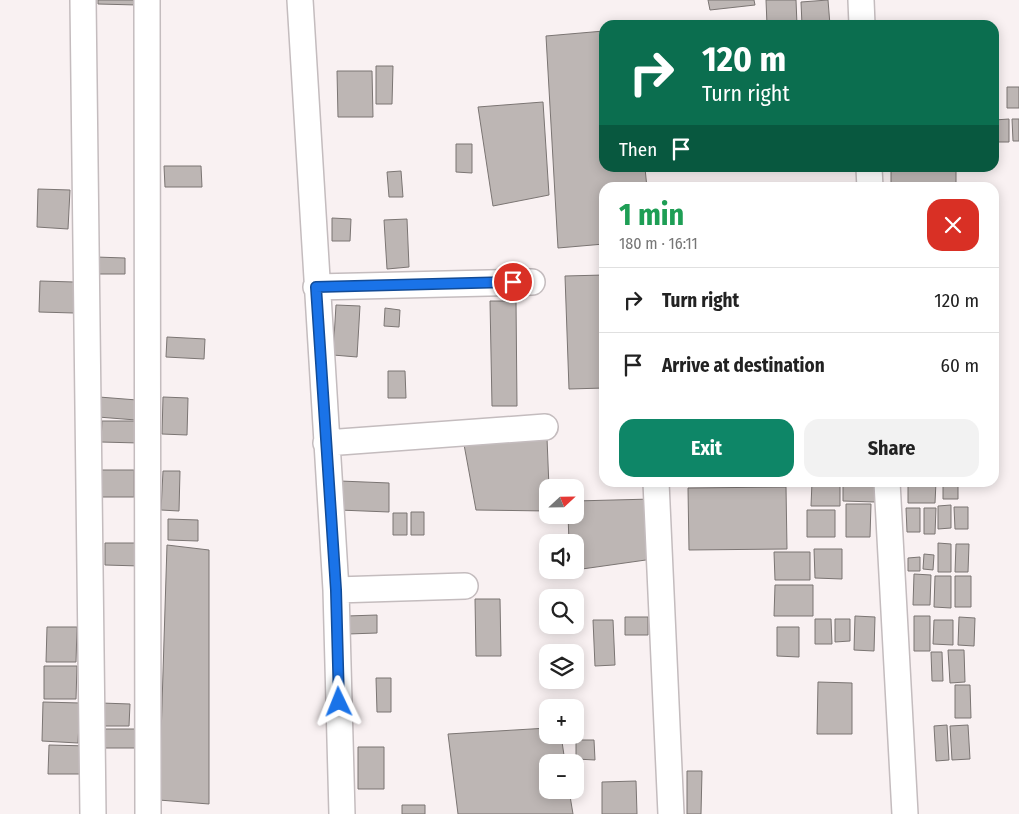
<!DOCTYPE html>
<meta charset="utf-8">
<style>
body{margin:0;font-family:"Fira Sans Condensed",sans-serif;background:#f2f2f2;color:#222;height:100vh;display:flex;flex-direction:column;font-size:19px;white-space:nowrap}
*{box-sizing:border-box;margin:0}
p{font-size:16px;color:#767676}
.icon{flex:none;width:28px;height:28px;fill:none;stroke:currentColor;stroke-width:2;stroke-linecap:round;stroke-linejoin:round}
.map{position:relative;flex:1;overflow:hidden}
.drawer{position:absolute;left:599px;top:182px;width:400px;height:305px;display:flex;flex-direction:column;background:#fff;border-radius:15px;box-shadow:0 2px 12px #0003}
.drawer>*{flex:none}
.guide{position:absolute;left:599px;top:20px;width:400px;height:152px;border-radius:15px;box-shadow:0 2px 12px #0003;background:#0b6e4f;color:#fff;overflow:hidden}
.needle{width:32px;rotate:68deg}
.controls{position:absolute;left:539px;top:479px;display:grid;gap:10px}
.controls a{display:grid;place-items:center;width:45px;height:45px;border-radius:10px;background:#fff;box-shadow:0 2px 12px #0003;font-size:25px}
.pin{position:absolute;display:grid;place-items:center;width:42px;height:42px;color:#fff;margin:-21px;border:2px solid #fff;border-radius:50%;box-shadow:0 1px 5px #0007}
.me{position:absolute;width:55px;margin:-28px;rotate:358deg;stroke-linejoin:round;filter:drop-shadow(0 0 4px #0008)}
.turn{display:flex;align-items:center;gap:18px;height:105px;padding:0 20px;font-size:22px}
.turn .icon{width:65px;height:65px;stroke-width:2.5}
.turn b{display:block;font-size:35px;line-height:42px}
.then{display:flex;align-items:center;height:48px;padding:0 20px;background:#0003;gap:10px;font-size:19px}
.round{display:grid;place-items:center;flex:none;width:52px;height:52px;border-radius:15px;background:#f2f2f2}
.overview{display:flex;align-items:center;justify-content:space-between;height:85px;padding:0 20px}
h1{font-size:30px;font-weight:700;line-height:38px;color:#1e9e55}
.cta{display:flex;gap:10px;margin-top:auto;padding:10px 20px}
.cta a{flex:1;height:58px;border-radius:15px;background:#0e8667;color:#fff;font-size:20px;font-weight:700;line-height:58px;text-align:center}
.cta a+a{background:#f2f2f2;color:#222}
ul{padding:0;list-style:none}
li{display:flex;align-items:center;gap:15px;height:65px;padding:0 20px;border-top:1px solid #e0e0e0}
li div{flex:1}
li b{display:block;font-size:19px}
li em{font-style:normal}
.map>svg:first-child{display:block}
.building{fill:#bdb6b4;stroke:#7b7573}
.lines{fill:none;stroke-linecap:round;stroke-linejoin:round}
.minor-casing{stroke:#c4bcbe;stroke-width:28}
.minor{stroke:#fff;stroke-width:25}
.route-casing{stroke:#114b97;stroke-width:12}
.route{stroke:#1a73e8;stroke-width:9}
</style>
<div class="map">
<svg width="1019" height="814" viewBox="0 0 1019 814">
<rect width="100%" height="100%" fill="#f9f1f2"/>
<path class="building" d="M 98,0 L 137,0 L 137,5 L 98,4 Z
M 708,0 L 754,0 L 755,5 L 710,10 Z
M 766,0 L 796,0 L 797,25 L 767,25 Z
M 828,0 L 830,25 L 802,25 L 801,2 Z
M 604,31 L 604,168 L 645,168 L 647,188 L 604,188 L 604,244 L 558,248 L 546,36 Z
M 376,66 L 393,66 L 392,104 L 376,104 Z
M 337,71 L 372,71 L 373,117 L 338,117 Z
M 1007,87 L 1019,87 L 1019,108 L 1007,108 Z
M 543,102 L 549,195 L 493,206 L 478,107 Z
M 1009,119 L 1009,142 L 994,142 L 994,120 Z
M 1012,119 L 1019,119 L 1019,141 L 1013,141 Z
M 456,144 L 472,144 L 472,173 L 456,172 Z
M 164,166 L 201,166 L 202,187 L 165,187 Z
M 891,168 L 956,168 L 956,188 L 891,188 Z
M 401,171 L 403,197 L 389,197 L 387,172 Z
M 38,189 L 70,190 L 68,229 L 37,227 Z
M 332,218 L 351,219 L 350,241 L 332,241 Z
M 407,219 L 409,267 L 387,269 L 384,220 Z
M 96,257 L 125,258 L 125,274 L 96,274 Z
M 604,275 L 604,388 L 569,389 L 565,276 Z
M 40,281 L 74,282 L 74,313 L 39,312 Z
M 490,301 L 516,301 L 517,406 L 492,406 Z
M 336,305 L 360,306 L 357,357 L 333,355 Z
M 385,308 L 400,310 L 399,327 L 384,326 Z
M 167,337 L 205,339 L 204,359 L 166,357 Z
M 388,371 L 405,371 L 406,398 L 388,398 Z
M 99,397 L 137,400 L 136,420 L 98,417 Z
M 163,397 L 188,398 L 187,435 L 162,434 Z
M 102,421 L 139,421 L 139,443 L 101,442 Z
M 547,438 L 549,488 L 548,488 L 548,511 L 476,510 L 463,439 Z
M 98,470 L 134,470 L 134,497 L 98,497 Z
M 163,471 L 180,471 L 179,511 L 161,510 Z
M 340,481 L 389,483 L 389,512 L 339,510 Z
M 812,482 L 840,482 L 840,506 L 811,506 Z
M 843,482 L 875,482 L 875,502 L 843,501 Z
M 908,482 L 936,482 L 935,503 L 908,503 Z
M 943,482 L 958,482 L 958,499 L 943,499 Z
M 786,487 L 787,549 L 689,550 L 688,488 Z
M 652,499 L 660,558 L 575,570 L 575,542 L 569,542 L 568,515 L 575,515 L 575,501 Z
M 846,504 L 871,504 L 870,537 L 846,537 Z
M 951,505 L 951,528 L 938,529 L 938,506 Z
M 954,507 L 968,507 L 968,529 L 955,529 Z
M 906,508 L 920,508 L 920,532 L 907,532 Z
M 924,508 L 936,508 L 935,534 L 924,534 Z
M 807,510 L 835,510 L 835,537 L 807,537 Z
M 411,512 L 424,512 L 424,535 L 411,535 Z
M 393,513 L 407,513 L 407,535 L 393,535 Z
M 168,519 L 198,520 L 198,541 L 168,540 Z
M 105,543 L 141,543 L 140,566 L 105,565 Z
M 938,543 L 951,544 L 951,572 L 938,572 Z
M 956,544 L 969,544 L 968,572 L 955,572 Z
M 167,545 L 209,550 L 209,804 L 159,800 Z
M 814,549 L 842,549 L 842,579 L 815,578 Z
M 774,552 L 810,552 L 810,580 L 775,580 Z
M 924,554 L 934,555 L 933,570 L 923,569 Z
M 920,557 L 920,571 L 908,571 L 908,558 Z
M 914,574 L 931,575 L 930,605 L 913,605 Z
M 935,576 L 951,576 L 951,608 L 934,607 Z
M 955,576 L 971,576 L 971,607 L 955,607 Z
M 775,585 L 813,585 L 813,616 L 774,616 Z
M 475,599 L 500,599 L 501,656 L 476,656 Z
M 377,615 L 377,633 L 348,634 L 347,616 Z
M 855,616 L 875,617 L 874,651 L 854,650 Z
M 914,616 L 930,616 L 930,651 L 914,651 Z
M 625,617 L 648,617 L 648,635 L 625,635 Z
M 959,617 L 975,618 L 974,646 L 958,645 Z
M 815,619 L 831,619 L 832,644 L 815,644 Z
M 835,619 L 850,619 L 850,641 L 835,642 Z
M 593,620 L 613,620 L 615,665 L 595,666 Z
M 934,620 L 953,620 L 953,645 L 933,644 Z
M 47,627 L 77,627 L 76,662 L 46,662 Z
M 777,627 L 799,627 L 799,657 L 777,656 Z
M 948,650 L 964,650 L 965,682 L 950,683 Z
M 931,652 L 942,652 L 943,681 L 932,681 Z
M 44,666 L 77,666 L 76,699 L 44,699 Z
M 376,678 L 391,678 L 391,712 L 377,712 Z
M 818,682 L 852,683 L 852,734 L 817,734 Z
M 955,685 L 970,685 L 971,718 L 955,718 Z
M 43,702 L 80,703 L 78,743 L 42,741 Z
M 101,703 L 130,704 L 129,726 L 101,726 Z
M 947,725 L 949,760 L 936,761 L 934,726 Z
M 968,725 L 970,759 L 952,760 L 950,726 Z
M 548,728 L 548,735 L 561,735 L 565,762 L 548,762 L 548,790 L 569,790 L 573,814 L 458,814 L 448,734 Z
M 104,729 L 138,729 L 138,748 L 103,748 Z
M 576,740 L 594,740 L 595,760 L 576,759 Z
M 49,745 L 88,746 L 88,774 L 48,774 Z
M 358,747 L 384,747 L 384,789 L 358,789 Z
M 687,771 L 702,771 L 701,814 L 687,814 Z
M 636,781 L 637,814 L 602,814 L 602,782 Z
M 402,805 L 425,805 L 425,814 L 402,814 Z"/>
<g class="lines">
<g class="minor-casing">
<path id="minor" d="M 83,0 L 93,814
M 147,0 L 148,814
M 300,0 L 336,590 L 342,814
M 861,0 L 862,25
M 869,168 L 870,188
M 316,287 L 532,282
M 326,443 L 545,427
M 656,482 L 671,814
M 887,482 L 905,814
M 336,590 L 465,586"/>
</g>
<use href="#minor" class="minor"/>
</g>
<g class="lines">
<g class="route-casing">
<path id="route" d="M 339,702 L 336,590 L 316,287 L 513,282"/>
</g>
<use href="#route" class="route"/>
</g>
</svg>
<div class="controls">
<a><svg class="needle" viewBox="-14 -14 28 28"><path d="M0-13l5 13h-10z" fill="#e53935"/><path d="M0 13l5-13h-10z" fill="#767676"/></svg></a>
<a><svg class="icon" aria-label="sound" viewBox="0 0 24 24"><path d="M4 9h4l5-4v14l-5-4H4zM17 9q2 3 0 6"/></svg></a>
<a><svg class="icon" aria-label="search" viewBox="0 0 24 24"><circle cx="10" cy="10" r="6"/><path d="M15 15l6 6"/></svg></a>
<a><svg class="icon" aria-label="layers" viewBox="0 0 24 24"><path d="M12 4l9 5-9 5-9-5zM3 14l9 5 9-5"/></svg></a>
<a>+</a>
<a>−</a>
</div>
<div class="pin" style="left:513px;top:282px;background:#d93025"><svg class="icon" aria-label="arrive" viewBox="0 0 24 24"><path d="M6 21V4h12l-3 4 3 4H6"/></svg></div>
<svg class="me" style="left:339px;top:702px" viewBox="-20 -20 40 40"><path d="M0-17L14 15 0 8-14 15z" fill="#1a73e8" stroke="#fff" stroke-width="4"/></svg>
<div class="guide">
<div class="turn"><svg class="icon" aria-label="right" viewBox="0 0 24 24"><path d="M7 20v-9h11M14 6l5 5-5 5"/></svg><div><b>120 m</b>Turn right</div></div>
<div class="then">Then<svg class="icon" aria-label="arrive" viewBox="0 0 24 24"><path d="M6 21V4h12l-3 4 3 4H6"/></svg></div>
</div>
<section class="drawer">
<div class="overview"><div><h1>1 min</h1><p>180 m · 16:11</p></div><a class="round" style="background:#d93025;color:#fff"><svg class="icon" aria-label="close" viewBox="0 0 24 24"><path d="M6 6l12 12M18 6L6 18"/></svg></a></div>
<ul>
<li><svg class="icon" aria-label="right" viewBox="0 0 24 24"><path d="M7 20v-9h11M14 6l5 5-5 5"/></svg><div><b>Turn right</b></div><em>120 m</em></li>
<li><svg class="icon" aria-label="arrive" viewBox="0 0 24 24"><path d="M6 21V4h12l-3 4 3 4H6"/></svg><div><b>Arrive at destination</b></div><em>60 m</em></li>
</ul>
<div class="cta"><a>Exit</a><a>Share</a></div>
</section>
</div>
